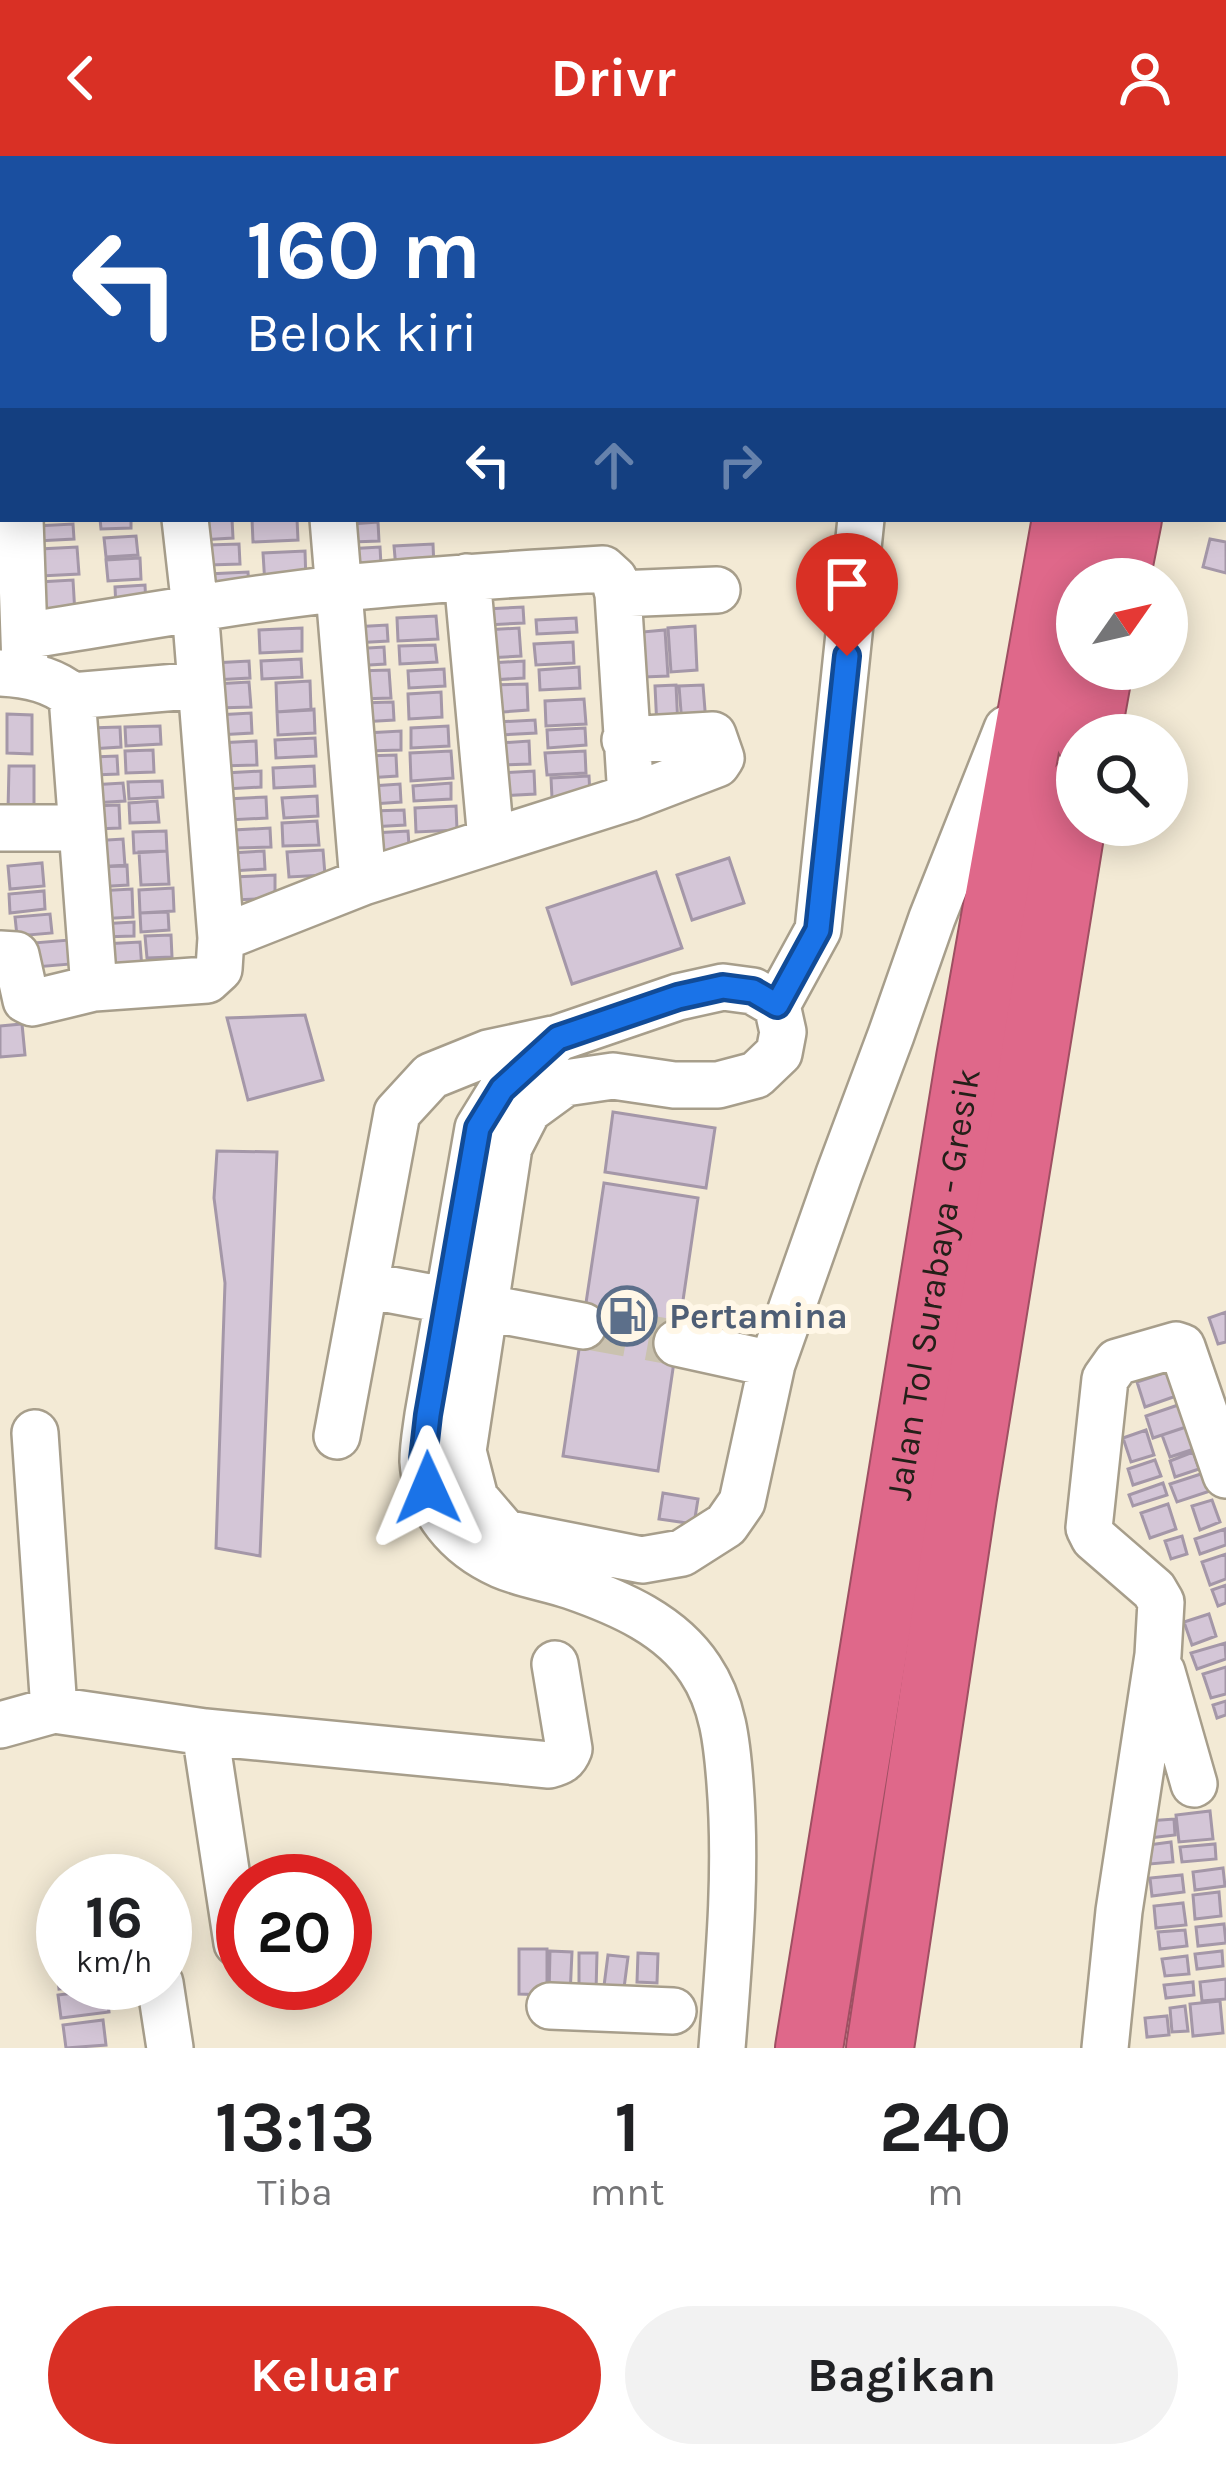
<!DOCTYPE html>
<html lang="id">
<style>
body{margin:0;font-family:Karla,sans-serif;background:#f2f2f2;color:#202124;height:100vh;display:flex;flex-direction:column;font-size:45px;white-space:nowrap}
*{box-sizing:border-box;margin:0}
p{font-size:39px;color:#757577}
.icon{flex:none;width:66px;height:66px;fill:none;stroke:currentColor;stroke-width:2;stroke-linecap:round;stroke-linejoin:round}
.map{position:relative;height:1892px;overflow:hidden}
.details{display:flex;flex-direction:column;background:#fff;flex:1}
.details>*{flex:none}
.top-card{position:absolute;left:0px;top:0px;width:1227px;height:366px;box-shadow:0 6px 30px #0003;background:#1a4fa0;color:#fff;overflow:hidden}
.needle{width:78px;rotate:56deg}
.controls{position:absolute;left:1056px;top:402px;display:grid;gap:24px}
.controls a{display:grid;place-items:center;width:132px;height:132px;border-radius:50%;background:#fff;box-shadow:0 6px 30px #0003;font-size:60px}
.speed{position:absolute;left:36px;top:1698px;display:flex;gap:24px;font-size:60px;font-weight:700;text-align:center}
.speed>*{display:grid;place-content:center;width:156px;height:156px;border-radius:50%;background:#fff;box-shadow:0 6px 30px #0003;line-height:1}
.speed small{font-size:30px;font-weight:400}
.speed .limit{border:18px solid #d22;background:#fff;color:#111}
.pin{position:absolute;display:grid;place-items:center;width:102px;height:102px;color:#fff;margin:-123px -51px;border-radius:50% 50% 50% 0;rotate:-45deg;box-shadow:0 0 12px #0007}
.pin .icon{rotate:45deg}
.me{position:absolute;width:132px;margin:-66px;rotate:359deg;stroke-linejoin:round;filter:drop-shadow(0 0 9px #0008)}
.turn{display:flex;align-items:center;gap:42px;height:252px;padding:0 48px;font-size:54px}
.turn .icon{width:156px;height:156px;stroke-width:2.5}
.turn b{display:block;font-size:84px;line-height:102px}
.lanes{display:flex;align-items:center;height:114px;padding:0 48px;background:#0003;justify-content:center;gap:60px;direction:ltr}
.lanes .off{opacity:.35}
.eta{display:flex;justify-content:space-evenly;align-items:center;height:204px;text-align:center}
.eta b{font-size:72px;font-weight:700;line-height:84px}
.action{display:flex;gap:24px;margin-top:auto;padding:24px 48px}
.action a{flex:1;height:138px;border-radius:72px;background:#d93025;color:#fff;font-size:48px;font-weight:700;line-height:138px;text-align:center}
.action a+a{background:#f2f2f2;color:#202124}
header{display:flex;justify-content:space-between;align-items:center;height:156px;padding:0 48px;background:#d93025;color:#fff;font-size:54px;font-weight:700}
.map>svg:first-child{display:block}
.building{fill:#d4c6d7;stroke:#a497a8;stroke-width:3}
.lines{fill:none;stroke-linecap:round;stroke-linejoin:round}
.minor-tunnel{stroke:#cac2af;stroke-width:45;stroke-dasharray:45 22;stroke-linecap:butt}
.minor-casing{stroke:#a79e8b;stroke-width:50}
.highway-casing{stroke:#9e4f62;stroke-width:70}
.minor{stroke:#fff;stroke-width:45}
.highway{stroke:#df688a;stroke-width:66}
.route-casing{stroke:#114b97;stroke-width:30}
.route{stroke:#1a73e8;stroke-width:21}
.labels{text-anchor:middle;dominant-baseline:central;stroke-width:12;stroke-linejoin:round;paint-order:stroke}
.street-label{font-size:36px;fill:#242019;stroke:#fff7e7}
.service-label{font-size:36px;font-weight:bold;fill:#4e5e75;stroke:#fff7e7;text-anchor:start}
</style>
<header><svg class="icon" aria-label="back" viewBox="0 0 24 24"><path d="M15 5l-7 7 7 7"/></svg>Drivr<svg class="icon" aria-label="person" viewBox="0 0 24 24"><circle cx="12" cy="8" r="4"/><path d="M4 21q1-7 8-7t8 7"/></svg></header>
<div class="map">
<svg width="1226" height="1892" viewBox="0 0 1226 1892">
<rect width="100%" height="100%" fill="#f3ead5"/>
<path class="building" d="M 100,363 L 131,363 L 131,372 L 101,373 Z
M 232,363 L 233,382 L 200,384 L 199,364 Z
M 252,363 L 297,363 L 298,384 L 253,386 Z
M 378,366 L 379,385 L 352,386 L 351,368 Z
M 73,368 L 74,383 L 37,385 L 36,370 Z
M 136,380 L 138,399 L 106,401 L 104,382 Z
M 1210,383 L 1226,386 L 1226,417 L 1203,411 Z
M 239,388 L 240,408 L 209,409 L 208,389 Z
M 433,388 L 434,411 L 396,413 L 394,390 Z
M 77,391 L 79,418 L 41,420 L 40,393 Z
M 380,391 L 381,409 L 349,411 L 347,393 Z
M 305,395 L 306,426 L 265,429 L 263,397 Z
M 140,402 L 141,423 L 108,425 L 106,404 Z
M 248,416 L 249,430 L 209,432 L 208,418 Z
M 73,424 L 75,458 L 41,460 L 39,426 Z
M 145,429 L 146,449 L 116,451 L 115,431 Z
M 523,451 L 524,467 L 487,469 L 486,453 Z
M 436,460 L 438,483 L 398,485 L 397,462 Z
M 576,462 L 577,476 L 537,478 L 536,464 Z
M 387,469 L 388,485 L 354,487 L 353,471 Z
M 695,470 L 697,514 L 671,516 L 668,472 Z
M 302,472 L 302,495 L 260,497 L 259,474 Z
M 519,472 L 521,500 L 487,502 L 485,474 Z
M 665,474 L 668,520 L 644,521 L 642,476 Z
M 573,486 L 574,507 L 536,509 L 534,488 Z
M 435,489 L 437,506 L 400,508 L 399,490 Z
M 384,491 L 385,508 L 353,510 L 352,493 Z
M 301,503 L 302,521 L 262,523 L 261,505 Z
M 249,505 L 250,522 L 214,524 L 213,507 Z
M 524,505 L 524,522 L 492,524 L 491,507 Z
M 579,511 L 580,532 L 540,534 L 539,514 Z
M 444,513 L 445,530 L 409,532 L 408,515 Z
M 389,514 L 391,542 L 359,543 L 357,515 Z
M 310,525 L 311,554 L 277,556 L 276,527 Z
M 249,526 L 251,551 L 217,552 L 215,528 Z
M 527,528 L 528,554 L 490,557 L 488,529 Z
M 676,529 L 678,570 L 657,572 L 655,530 Z
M 703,529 L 706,567 L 682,568 L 679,530 Z
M 441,536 L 442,561 L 409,563 L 408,538 Z
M 584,543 L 586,568 L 546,570 L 545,545 Z
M 393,546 L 394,564 L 361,566 L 360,547 Z
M 314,553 L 315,577 L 278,579 L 277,556 Z
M 251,557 L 252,577 L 218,579 L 217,559 Z
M 7,558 L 32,559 L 32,598 L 7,597 Z
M 535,564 L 536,577 L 499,579 L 498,566 Z
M 160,570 L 161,588 L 126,590 L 125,571 Z
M 448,570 L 449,590 L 411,592 L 411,572 Z
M 120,571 L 121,591 L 90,593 L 89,572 Z
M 585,572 L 586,589 L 548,592 L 547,574 Z
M 401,575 L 401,594 L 367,595 L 366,577 Z
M 315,582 L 316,600 L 276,602 L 275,584 Z
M 256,585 L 257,609 L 220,610 L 218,587 Z
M 529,585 L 530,608 L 502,609 L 500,587 Z
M 153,594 L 154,616 L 126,617 L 125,595 Z
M 451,595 L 453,622 L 411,625 L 410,597 Z
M 585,595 L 586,617 L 547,619 L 545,597 Z
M 396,599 L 397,620 L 367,622 L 365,600 Z
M 117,600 L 118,618 L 94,619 L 93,601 Z
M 9,610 L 34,610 L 34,656 L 8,655 Z
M 314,610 L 315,630 L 274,632 L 273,612 Z
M 261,615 L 261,631 L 226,633 L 225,617 Z
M 534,615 L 535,638 L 498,640 L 497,617 Z
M 589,620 L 590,639 L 552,642 L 551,622 Z
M 162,625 L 163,641 L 129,643 L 128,626 Z
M 123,627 L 125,645 L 93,647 L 91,629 Z
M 451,627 L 451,643 L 414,645 L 413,630 Z
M 400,628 L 401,646 L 373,648 L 372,630 Z
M 317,640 L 318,660 L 284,662 L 282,642 Z
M 266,641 L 267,662 L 228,664 L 227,643 Z
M 157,645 L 159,666 L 130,667 L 129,647 Z
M 119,649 L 120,672 L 95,673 L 93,650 Z
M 456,650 L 457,674 L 416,676 L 415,652 Z
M 404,654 L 405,669 L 371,671 L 371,655 Z
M 317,665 L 319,689 L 283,690 L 282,667 Z
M 270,672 L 271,691 L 235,692 L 234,674 Z
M 166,675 L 167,695 L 134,697 L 133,676 Z
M 408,675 L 410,704 L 375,706 L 373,677 Z
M 123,683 L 125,710 L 94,711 L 92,685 Z
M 323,694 L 325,719 L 289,721 L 287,696 Z
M 167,695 L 169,728 L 141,729 L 139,696 Z
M 264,695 L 265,713 L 232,715 L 231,697 Z
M 729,702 L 744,747 L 692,764 L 677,719 Z
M 42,707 L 44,730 L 10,733 L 8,710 Z
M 127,709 L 128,729 L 95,731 L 94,711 Z
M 656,716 L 682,792 L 572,828 L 547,752 Z
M 275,719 L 275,742 L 234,744 L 233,721 Z
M 173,732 L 174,755 L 140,757 L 139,734 Z
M 132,733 L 133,761 L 98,763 L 97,735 Z
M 44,735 L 45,753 L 10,757 L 9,738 Z
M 168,756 L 169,774 L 141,776 L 140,757 Z
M 50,758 L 52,777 L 17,780 L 15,761 Z
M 134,766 L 134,780 L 101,781 L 100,768 Z
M 171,779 L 172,801 L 147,802 L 145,780 Z
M 69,784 L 71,808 L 24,812 L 21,788 Z
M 140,786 L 142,813 L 104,816 L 103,788 Z
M 305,859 L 323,924 L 248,944 L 227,862 Z
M 22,868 L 25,899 L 0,901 L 0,870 Z
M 613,956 L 715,972 L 706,1032 L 605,1016 Z
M 217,995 L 277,996 L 260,1400 L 216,1392 L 225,1127 L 214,1042 Z
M 604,1027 L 698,1042 L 658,1315 L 563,1300 Z
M 1226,1156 L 1226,1186 L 1218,1188 L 1209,1162 Z
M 1167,1216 L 1176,1240 L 1145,1251 L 1137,1226 Z
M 1181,1248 L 1189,1270 L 1153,1282 L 1146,1260 Z
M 1189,1270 L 1197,1292 L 1170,1301 L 1162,1279 Z
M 1146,1274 L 1154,1299 L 1131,1306 L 1123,1282 Z
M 1193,1296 L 1199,1313 L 1175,1321 L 1170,1305 Z
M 1155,1304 L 1161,1320 L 1133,1329 L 1128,1313 Z
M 1204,1317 L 1210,1335 L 1177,1346 L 1170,1328 Z
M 1163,1327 L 1167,1339 L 1133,1350 L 1129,1339 Z
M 663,1337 L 698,1343 L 694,1368 L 659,1363 Z
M 1212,1344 L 1220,1366 L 1200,1374 L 1192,1350 Z
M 1168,1348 L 1176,1373 L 1150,1382 L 1141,1357 Z
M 1225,1373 L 1226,1389 L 1200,1398 L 1195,1383 Z
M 1182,1380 L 1187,1398 L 1171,1403 L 1165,1385 Z
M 1226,1398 L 1226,1423 L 1210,1429 L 1202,1406 Z
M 1226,1429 L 1226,1447 L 1218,1450 L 1212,1434 Z
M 1209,1458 L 1216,1480 L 1192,1489 L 1184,1466 Z
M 1225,1487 L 1226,1503 L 1197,1513 L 1191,1497 Z
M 1226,1511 L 1226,1538 L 1211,1542 L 1203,1518 Z
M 1226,1545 L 1226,1559 L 1217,1562 L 1213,1549 Z
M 1210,1655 L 1213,1683 L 1179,1686 L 1176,1659 Z
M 1174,1663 L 1175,1679 L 1149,1682 L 1148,1665 Z
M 1171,1686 L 1173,1706 L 1150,1708 L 1148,1689 Z
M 1215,1688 L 1216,1703 L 1182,1706 L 1180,1691 Z
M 1223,1712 L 1225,1730 L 1195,1734 L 1193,1716 Z
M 1182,1719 L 1184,1736 L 1152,1740 L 1150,1722 Z
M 1219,1736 L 1221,1760 L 1195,1763 L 1193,1739 Z
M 1183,1747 L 1186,1769 L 1156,1772 L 1154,1750 Z
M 1224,1768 L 1226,1787 L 1198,1790 L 1196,1771 Z
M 63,1770 L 63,1801 L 48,1803 L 44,1773 Z
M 1185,1774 L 1187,1790 L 1160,1793 L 1158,1776 Z
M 519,1793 L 547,1793 L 547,1839 L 519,1838 Z
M 550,1795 L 572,1796 L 570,1840 L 549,1838 Z
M 1222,1795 L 1223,1810 L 1197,1813 L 1195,1798 Z
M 579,1797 L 597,1797 L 596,1836 L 579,1835 Z
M 638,1797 L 658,1798 L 657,1827 L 637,1826 Z
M 608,1799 L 628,1801 L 624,1832 L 604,1830 Z
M 1187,1800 L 1189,1818 L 1165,1820 L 1162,1803 Z
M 63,1810 L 63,1827 L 104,1827 L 59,1833 L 57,1811 Z
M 1226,1823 L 1226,1843 L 1202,1845 L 1200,1826 Z
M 1193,1826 L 1194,1839 L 1166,1842 L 1164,1829 Z
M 106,1833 L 109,1856 L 61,1862 L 58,1839 Z
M 1220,1845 L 1223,1877 L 1193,1880 L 1190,1848 Z
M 1185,1850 L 1188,1875 L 1172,1876 L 1170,1852 Z
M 1167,1860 L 1169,1879 L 1147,1881 L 1145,1862 Z
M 103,1864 L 106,1889 L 66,1892 L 63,1869 Z"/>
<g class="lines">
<path class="minor-tunnel" d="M 583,1170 L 677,1187"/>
<g class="minor-casing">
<path id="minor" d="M 834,0 L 835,3
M 958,0 L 959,3
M 1001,3 L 1002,0
M 20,363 L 25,510
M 333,363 L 363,726
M 467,421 L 491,684
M 618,438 L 717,434
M 24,480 C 131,463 237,444 344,432 C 430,423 516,418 603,413 L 614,423 L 618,438 L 631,641
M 0,517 C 26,518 52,523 72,540 L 94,832
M 72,540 L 201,529
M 0,672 L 82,672
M 221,782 L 363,726 L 631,641 L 717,608 L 721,602 L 713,579 L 625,584
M 0,798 L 16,799 L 26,844 L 32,847 L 94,832 L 207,824 L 219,813 L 221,782 L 195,452 L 185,363
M 777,849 L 818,774 L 861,363
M 365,1129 L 583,1170
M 677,1187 L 772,1208
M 35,1277 L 54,1554
M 337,1280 L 397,957 L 431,920 L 488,897 L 553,883
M 1162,1516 L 1194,1628
M 0,1569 L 54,1554 L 205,1576 L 237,1787
M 205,1576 L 549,1609 C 560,1606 565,1604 569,1593 L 555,1508
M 160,1827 L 170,1892
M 550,1850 L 673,1855
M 722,1892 C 729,1803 737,1716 730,1627 C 727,1587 723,1547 700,1513 C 671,1469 620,1447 571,1430 C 548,1422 524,1419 501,1409 C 458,1390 426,1353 423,1305 C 423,1290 426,1274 428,1259 L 478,972 L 502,933 L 558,882 L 678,841 L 723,831 L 753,835 L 777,849 L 783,876 L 779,897 L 756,919 L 718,929 L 674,929 L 613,920 L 565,927 L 528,954 L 509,991 L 463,1295 L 475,1342 L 505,1377 L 642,1404 L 682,1397 L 726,1369 L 742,1346 L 772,1208 L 839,1018 L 891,879 L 932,762 L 1007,573
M 1105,1892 L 1119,1755 L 1158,1499 L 1161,1446 L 1154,1434 L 1094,1382 L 1089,1372 L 1105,1223 L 1117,1206 L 1176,1189 L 1182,1191 L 1226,1319"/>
</g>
<g class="highway-casing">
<g id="highway">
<path d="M 1134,3 L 1135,0"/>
<path d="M 1195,3 L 1195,0"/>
<path d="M 1116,423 L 1128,363"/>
<path d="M 1087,579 L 1099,513"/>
<path id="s1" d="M 809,1892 L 970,902 L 1066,363"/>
<path d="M 880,1892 L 963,1341 L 1077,636"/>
</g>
</g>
<use href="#minor" class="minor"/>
<use href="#highway" class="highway"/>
</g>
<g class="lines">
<g class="route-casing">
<path id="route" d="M 428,1332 L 423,1303 L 428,1259 L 478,972 L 502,933 L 558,882 L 678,841 L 723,831 L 753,835 L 777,849 L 818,774 L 847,500"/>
</g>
<use href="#route" class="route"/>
</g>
<defs>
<g id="fuel-ring" transform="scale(3)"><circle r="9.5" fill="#fff7e7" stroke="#5c6f8a" stroke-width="1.5"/><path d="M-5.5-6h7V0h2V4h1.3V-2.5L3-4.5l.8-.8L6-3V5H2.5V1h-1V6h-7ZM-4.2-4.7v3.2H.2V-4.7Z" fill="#5c6f8a"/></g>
</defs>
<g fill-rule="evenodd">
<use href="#fuel-ring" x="627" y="1160"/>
</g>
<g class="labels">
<g class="street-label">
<text stroke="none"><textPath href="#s1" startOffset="774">Jalan Tol Surabaya - Gresik</textPath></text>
</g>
<g class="service-label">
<text x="669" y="1160">Pertamina</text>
</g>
</g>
</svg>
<div class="controls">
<a><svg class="needle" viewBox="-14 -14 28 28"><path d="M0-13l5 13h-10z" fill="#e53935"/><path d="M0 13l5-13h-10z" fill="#757577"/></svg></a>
<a><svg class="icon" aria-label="search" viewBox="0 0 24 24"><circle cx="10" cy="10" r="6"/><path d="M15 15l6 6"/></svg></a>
</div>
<div class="speed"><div>16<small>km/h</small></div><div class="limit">20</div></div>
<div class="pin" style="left:847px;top:500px;background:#d93025"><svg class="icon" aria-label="arrive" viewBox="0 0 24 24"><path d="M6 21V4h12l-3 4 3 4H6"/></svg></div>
<svg class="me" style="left:428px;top:1332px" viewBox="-20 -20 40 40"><path d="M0-17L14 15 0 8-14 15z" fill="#1a73e8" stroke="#fff" stroke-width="4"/></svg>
<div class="top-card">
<div class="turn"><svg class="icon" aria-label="left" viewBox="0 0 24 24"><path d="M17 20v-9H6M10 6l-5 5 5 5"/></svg><div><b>160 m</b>Belok kiri</div></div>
<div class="lanes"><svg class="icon" aria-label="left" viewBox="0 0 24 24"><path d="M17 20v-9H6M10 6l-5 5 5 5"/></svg><svg class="icon off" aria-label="ahead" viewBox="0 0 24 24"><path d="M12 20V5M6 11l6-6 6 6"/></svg><svg class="icon off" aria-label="right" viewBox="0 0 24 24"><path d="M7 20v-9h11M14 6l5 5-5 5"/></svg></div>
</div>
</div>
<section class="details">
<div class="eta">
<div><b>13:13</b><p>Tiba</p></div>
<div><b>1</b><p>mnt</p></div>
<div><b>240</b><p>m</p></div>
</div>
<div class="action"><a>Keluar</a><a>Bagikan</a></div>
</section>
